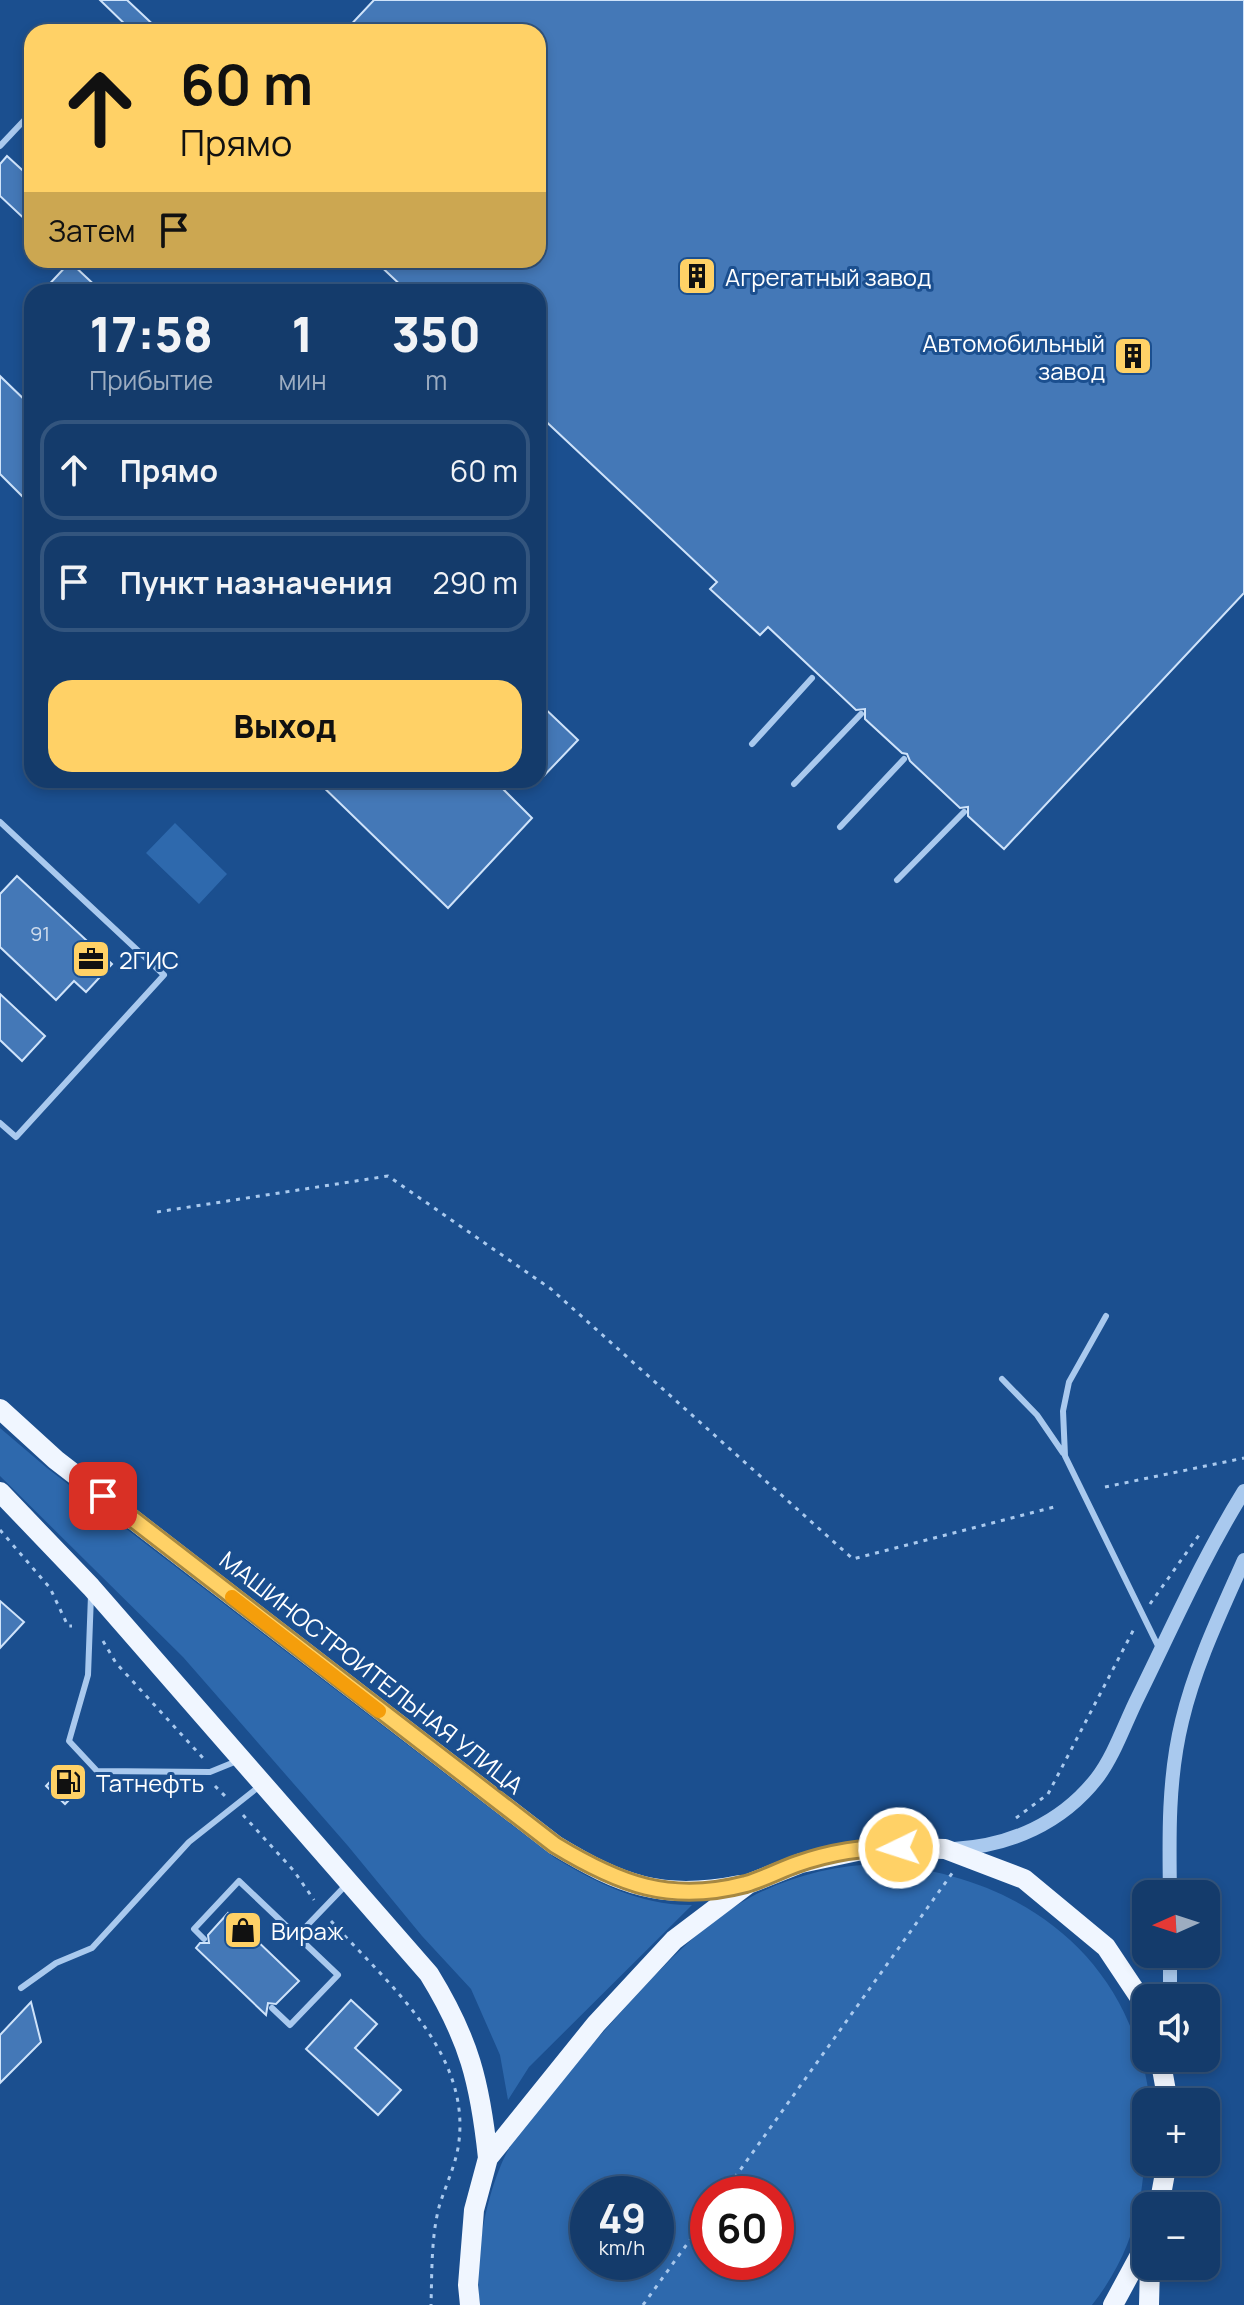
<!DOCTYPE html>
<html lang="ru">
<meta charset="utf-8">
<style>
body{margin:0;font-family:Manrope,sans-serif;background:#214673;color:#f1f3f6;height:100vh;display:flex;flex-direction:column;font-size:30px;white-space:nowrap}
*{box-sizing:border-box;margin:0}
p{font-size:26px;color:#9dadc1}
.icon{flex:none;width:44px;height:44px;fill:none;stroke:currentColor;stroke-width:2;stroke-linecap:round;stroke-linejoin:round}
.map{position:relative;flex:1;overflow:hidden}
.drawer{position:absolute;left:24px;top:284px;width:522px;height:504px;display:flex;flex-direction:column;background:#143b6b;border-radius:24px;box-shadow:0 4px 12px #0003,0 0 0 2px #33557e}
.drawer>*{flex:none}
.guide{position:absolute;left:24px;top:24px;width:522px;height:244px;border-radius:24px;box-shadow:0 4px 12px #0003,0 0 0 2px #33557e;background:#ffd166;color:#111;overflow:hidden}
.needle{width:52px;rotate:267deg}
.fabs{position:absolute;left:1132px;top:1880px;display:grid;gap:16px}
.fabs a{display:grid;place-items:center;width:88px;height:88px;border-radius:16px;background:#143b6b;box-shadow:0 4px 12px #0003,0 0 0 2px #33557e;font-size:40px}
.speed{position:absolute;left:570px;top:2176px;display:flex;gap:16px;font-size:40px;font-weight:700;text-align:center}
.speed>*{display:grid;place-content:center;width:104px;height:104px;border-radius:50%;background:#143b6b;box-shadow:0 4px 12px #0003,0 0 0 2px #33557e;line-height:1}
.speed small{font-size:20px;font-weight:400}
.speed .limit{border:12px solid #d22;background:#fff;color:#111}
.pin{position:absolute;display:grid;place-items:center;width:68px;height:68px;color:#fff;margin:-34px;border-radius:16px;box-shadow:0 4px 12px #0006}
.me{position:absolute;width:88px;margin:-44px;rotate:266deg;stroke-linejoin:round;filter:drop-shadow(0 0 6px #0008)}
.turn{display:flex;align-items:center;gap:28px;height:168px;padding:0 24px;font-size:36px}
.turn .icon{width:104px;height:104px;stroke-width:2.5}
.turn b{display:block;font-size:56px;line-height:68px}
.then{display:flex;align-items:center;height:76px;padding:0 24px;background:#0003;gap:16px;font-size:30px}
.eta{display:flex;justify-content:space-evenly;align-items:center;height:136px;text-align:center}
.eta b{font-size:48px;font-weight:800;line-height:56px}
.primary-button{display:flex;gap:16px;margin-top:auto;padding:16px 24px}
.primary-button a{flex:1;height:92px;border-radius:24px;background:#ffd166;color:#111;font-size:32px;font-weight:800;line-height:92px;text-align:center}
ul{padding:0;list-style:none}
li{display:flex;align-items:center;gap:24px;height:100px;margin:0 16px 12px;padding:0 8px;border:4px solid #33557e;border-radius:24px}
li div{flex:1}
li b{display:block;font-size:30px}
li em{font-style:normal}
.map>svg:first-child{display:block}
.green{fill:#2e69ad;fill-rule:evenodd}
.building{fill:#4478b7;stroke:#cfe3fa;stroke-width:2}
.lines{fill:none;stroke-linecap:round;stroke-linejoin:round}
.path{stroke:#a9c9ee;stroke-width:3;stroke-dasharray:4 6;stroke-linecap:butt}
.service{stroke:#a9c9ee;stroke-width:6}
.tertiary{stroke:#a9c9ee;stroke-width:14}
.primary{stroke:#f0f6ff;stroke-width:20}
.route-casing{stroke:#a68842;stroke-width:20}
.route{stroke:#ffd166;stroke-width:14}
.slow{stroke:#f59e0b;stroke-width:14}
.labels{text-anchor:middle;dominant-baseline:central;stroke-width:6;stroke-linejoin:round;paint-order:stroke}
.number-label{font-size:20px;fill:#d0dded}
.poi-label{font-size:24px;fill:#fff;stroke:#1b4f8f;text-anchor:start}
.street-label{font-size:24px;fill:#fff;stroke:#1b4f8f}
</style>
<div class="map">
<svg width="1244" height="2305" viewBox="0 0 1244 2305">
<rect width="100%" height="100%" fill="#1b4f8f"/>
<path class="green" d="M 175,823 L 227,874 L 199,904 L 146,853 Z
M 0,1428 L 47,1468 L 555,1858 C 597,1883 642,1906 692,1905 L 529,2067 L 508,2100 L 500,2055 L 471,1989 L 422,1936 L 348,1846 L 183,1657 L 0,1476 Z
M 879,1864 C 1020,1874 1132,1955 1150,2102 L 1146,2102 C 1146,2180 1143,2240 1092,2305 L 480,2305 C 474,2259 485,2198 505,2156 C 526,2113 563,2076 595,2041 C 640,1992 692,1928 751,1897 C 791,1876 835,1865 879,1864 ZM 588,2194 L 656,2194 L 656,2262 L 588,2262 ZM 708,2194 L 776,2194 L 776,2262 L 708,2262 Z"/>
<path class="building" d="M 100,0 L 127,0 L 161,32 L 133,32 Z
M 374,0 L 1244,0 L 1244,593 L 1004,849 L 968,816 L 968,807 L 960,808 L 910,761 L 907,754 L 902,753 L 865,719 L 865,709 L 856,710 L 768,627 L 760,635 L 710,589 L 717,582 L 538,414 L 538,292 L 408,292 L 374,260 L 538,260 L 538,32 L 344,32 Z
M 7,156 L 32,179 L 32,226 L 0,196 L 0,164 Z
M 70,262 L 102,292 L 42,292 Z
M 0,376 L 32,407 L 32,506 L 0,474 Z
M 538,702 L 578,740 L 538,782 Z
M 316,780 L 494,780 L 532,818 L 448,908 Z
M 17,876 L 112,964 L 86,992 L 74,981 L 56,1000 L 0,947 L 0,894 Z
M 0,994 L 45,1036 L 22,1061 L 0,1040 Z
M 0,1601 L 24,1622 L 0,1648 Z
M 62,1769 L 81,1788 L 65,1804 L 46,1786 Z
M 228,1913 L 299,1981 L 276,2004 L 268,2003 L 266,2015 L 196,1948 L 200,1943 L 209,1943 L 208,1935 Z
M 351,2000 L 377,2024 L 355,2048 L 401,2090 L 378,2115 L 306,2049 Z
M 31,2002 L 41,2042 L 0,2083 L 0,2035 Z"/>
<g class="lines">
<path class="path" d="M 157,1212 L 388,1176 L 551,1289 L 853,1559 L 1058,1506
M 1105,1487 L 1244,1458
M 0,1530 L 50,1588 L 68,1626 L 72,1626
M 1150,1604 L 1199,1535
M 103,1641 L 116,1663 L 203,1758
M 215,1786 L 226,1797
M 243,1815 L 294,1871 L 314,1900
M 1016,1818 L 1048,1794 L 1135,1627
M 331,1921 C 388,1984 474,2054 458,2148 C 454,2169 445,2187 439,2207 C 431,2238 432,2273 431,2305
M 723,2194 L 953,1872
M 643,2305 L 708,2215"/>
<path class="service" d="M 0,146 L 32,112
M 752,744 L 812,678
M 794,784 L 861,714
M 0,822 L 164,975 L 16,1137 L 0,1123
M 840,827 L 904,759
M 897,880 L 964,812
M 1106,1316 L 1069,1382 L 1063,1411 L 1065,1456 L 1159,1648
M 1002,1379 L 1037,1415 L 1063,1453
M 91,1595 L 88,1675 L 69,1741 L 97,1771 L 210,1772 L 237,1761
M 297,1936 L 346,1885
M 204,1939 L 194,1929 L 239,1881 L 338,1975 L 290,2025 L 272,2008
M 21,1988 L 56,1963 L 92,1948 L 189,1842 L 261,1785"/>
<path class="tertiary" d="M 954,1849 C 1010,1846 1062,1823 1097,1778 C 1114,1756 1125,1723 1138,1697 C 1172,1628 1203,1557 1244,1491
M 1170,1894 C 1169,1837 1168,1778 1182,1721 C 1195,1666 1221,1612 1244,1560
M 1170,1954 L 1170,1998"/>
<path class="primary" d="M 0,1409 L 56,1460 L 555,1845 C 621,1885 662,1901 740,1885
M 0,1492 L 91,1587 L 429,1974 C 469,2039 480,2082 488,2158
M 1160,2058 L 1168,2102
M 1159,2206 L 1167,2162
M 470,2305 L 468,2285 L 474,2210 L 488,2158 L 596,2024 L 674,1940 L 748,1884 L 801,1863 L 876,1847 L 945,1849 L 1024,1879 L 1106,1947 L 1146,2007
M 1113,2305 L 1146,2244
M 1149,2305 L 1150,2266"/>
</g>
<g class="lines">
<g class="route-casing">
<path id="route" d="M 103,1496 L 555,1845 C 619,1884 670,1904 746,1884 C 763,1879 780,1870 797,1864 C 828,1853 866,1846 899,1848"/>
</g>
<use href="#route" class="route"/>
<path class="slow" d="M 232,1597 L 379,1711"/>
</g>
<defs>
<g id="building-square" transform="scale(2)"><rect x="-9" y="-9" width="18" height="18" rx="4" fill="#ffd166" stroke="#1b4f8f"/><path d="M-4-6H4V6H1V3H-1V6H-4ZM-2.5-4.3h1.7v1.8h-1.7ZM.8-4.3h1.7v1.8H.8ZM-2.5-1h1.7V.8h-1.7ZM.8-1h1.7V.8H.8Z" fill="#111"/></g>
<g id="office-square" transform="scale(2)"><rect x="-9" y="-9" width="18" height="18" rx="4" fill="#ffd166" stroke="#1b4f8f"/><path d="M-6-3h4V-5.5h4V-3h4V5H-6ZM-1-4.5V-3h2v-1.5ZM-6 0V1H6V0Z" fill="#111"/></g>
<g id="fuel-square" transform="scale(2)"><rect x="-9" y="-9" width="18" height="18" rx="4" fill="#ffd166" stroke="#1b4f8f"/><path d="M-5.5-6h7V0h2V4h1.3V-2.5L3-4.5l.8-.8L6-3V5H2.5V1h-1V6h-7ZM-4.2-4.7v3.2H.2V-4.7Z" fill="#111"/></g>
<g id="shop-square" transform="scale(2)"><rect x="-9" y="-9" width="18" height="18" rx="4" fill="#ffd166" stroke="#1b4f8f"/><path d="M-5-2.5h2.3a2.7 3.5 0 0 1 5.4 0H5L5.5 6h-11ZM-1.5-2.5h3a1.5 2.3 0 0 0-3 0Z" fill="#111"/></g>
</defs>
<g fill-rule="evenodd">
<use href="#building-square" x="697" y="276"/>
<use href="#building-square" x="1133" y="356"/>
<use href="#office-square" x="91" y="959"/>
<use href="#fuel-square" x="68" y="1782"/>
<use href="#shop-square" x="243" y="1930"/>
</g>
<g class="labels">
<g class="number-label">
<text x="40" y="933">91</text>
</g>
<g class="poi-label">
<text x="725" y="276">Агрегатный завод</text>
<text x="1105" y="342" text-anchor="end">Автомобильный<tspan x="1105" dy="28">завод</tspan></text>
<text x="119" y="959">2ГИС</text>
<text x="96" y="1782">Татнефть</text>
<text x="271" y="1930">Вираж</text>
</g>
<g class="street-label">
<text transform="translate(372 1672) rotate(38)">МАШИНОСТРОИТЕЛЬНАЯ УЛИЦА</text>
</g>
</g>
</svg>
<div class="fabs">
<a><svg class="needle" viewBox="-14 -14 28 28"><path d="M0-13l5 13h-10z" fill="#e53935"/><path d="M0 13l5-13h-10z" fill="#9dadc1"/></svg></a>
<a><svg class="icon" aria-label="sound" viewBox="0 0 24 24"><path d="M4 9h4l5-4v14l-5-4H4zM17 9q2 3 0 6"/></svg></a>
<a>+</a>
<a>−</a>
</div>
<div class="speed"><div>49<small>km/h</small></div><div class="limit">60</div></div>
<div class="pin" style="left:103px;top:1496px;background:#d93025"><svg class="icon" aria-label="arrive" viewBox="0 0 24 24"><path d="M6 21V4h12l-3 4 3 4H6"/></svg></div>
<svg class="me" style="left:899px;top:1848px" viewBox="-20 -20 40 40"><circle r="17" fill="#ffd166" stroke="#fff" stroke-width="3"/><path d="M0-11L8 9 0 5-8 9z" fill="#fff"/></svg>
<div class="guide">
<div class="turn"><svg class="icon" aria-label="ahead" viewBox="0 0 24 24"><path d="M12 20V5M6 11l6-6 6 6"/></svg><div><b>60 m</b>Прямо</div></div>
<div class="then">Затем<svg class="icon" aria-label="arrive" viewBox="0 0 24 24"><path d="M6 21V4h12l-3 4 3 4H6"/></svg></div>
</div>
<section class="drawer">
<div class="eta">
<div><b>17:58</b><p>Прибытие</p></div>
<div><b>1</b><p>мин</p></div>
<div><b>350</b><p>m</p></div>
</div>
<ul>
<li><svg class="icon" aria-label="ahead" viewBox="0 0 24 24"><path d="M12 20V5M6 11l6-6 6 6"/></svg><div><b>Прямо</b></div><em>60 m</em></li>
<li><svg class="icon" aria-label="arrive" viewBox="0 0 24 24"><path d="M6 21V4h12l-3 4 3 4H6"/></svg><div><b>Пункт назначения</b></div><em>290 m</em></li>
</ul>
<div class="primary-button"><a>Выход</a></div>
</section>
</div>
